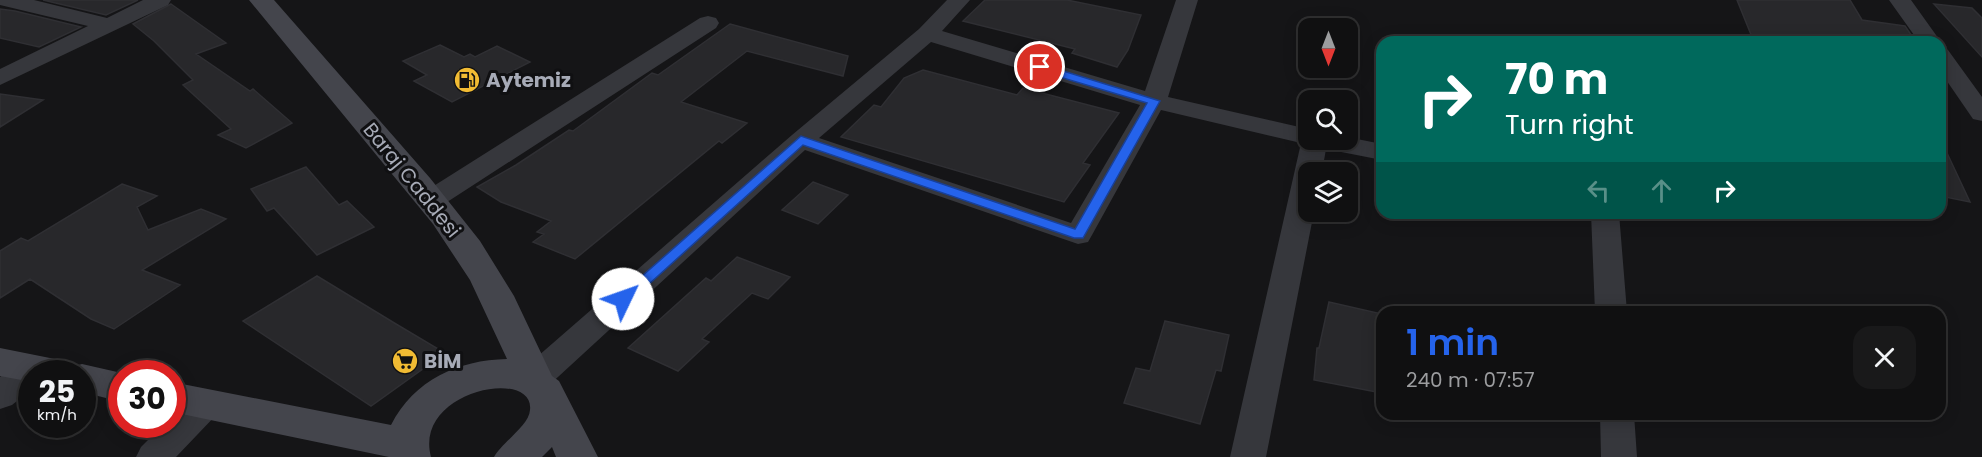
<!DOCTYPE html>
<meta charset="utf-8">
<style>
body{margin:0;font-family:Poppins,sans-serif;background:#19191a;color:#f1f3f6;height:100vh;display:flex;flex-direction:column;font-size:22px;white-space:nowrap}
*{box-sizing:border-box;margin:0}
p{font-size:20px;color:#9c9d9f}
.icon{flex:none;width:33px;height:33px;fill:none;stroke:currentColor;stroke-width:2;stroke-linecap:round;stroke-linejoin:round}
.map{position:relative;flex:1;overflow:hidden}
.details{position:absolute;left:1376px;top:306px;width:570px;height:114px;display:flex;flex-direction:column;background:#101011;border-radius:18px;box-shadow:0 3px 15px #0003,0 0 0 2px #303031}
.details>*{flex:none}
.hud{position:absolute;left:1376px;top:36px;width:570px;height:183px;border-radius:18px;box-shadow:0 3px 15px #0003,0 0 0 2px #303031;background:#00695c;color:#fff;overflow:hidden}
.needle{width:39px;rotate:180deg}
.fabs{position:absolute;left:1298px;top:18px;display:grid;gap:12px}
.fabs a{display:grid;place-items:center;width:60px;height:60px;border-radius:12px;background:#101011;box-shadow:0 3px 15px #0003,0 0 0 2px #303031;font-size:30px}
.speed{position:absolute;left:18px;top:360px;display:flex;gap:12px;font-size:30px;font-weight:700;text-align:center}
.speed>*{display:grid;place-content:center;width:78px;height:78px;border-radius:50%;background:#101011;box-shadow:0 3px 15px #0003,0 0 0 2px #303031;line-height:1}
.speed small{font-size:15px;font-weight:400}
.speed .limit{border:9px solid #d22;background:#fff;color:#111}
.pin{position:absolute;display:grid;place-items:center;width:51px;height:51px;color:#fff;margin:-26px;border:3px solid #fff;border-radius:50%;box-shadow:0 2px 6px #0007}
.me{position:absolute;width:66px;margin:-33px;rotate:48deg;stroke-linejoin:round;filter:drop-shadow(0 0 4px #0008)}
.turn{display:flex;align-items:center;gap:21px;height:126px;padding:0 30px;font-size:27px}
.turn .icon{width:78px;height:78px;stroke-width:2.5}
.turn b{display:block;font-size:42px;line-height:51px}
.lanes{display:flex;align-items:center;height:57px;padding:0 30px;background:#0003;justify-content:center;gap:30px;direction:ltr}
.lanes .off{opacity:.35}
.round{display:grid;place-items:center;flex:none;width:63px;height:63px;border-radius:18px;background:#19191a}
.summary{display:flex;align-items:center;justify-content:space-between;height:102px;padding:0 30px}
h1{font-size:36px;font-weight:600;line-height:45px;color:#2563eb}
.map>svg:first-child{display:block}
.building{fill:#28282b;stroke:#2f2f33;stroke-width:1.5}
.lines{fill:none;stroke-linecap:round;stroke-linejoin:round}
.street{fill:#36373c;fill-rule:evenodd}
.secondary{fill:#44454c;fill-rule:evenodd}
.route{fill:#2563eb;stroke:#184099;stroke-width:1.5}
.labels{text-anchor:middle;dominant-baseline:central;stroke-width:6;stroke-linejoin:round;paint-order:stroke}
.poi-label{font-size:20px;font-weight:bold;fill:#a7abb7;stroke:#101012;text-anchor:start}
.street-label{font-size:20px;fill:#a7abb7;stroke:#101012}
</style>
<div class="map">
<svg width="1982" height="457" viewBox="0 0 1982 457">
<rect width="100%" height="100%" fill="#151517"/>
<path class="building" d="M 43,0 L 138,0 L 106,15 Z
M 985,0 L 1067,0 L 1141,15 L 1128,50 L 1117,67 L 1072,53 L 1075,49 L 963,21 Z
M 1737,0 L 1850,0 L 1862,20 L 1905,26 L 1916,42 L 1754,42 Z
M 171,4 L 226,43 L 196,54 L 250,91 L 253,89 L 292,123 L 246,148 L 218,135 L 231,129 L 183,85 L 193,80 L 154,41 L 133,24 Z
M 1934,4 L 1972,8 L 1982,18 L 1982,57 Z
M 0,9 L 15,11 L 81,27 L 39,47 L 0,38 Z
M 730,24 L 848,56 L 843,76 L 747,51 L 681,102 L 747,123 L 722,143 L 719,141 L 575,259 L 533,242 L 544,234 L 537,232 L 551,221 L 501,202 L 477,187 L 516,165 L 569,130 L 573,131 L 652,73 L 658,75 Z
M 440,45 L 464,57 L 470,54 L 475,57 L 497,46 L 530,62 L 452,102 L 414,81 L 427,75 L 403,61 Z
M 923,70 L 1017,95 L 1023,88 L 1119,113 L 1083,163 L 1090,165 L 1064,202 L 841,137 L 874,105 L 881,107 L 904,78 Z
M 0,94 L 43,100 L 0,127 Z
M 1940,138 L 1970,202 L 1940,196 Z
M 306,167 L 339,205 L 347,201 L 374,227 L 317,255 L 274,208 L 267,211 L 251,189 Z
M 813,182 L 848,195 L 818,224 L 782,210 Z
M 122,184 L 157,196 L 137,207 L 148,230 L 201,209 L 226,219 L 142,270 L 180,285 L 114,329 L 91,319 L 30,279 L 0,298 L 0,251 L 21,238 L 28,241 Z
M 737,257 L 790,277 L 768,299 L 752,293 L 702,339 L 709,342 L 678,371 L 628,348 L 706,278 L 711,281 Z
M 317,276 L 396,324 L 445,353 L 371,406 L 243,321 Z
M 1329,302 L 1382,314 L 1382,393 L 1314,380 L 1317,348 L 1319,348 Z
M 1165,321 L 1229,335 L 1221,371 L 1216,370 L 1200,424 L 1124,403 L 1136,368 L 1150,371 Z"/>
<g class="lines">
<path class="street" d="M 0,0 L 34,0 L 107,18 L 143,0 L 171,0 L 168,5 L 0,85 L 0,69 L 88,26 L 0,5 Z
M 947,0 L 970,0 L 942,31 L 1145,91 L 1176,0 L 1198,0 L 1168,97 L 1308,129 L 1308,140 L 1347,137 L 1382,144 L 1382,160 L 1326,149 L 1322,172 L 1308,172 L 1308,212 L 1314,212 L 1266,457 L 1230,457 L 1301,143 L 1161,110 L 1092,235 L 1088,242 L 1078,244 L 805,150 L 546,388 L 534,391 L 522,388 L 517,379 L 522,370 L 792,135 L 919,29 ZM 931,42 L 1140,105 L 1071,223 L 819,138 Z
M 1889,0 L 1911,0 L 1941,42 L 1940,45 L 1940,42 L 1919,42 Z
M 708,16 L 716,18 L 719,23 L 716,28 L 441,206 L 431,209 L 421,206 L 417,200 L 421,194 L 700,18 Z
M 1940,48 L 1948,50 L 1982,97 L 1982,121 L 1973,119 L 1940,71 Z
M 1591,213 L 1619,213 L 1627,312 L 1595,312 Z
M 34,356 L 46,359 L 50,368 L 47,374 L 32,374 L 32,389 L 12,405 L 0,409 L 0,377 L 22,359 Z
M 206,391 L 218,395 L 223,404 L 218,413 L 176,457 L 136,457 L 141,447 L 164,424 L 172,424 L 172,416 L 194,395 Z
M 1600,414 L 1634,414 L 1637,457 L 1601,457 Z"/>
<path class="secondary" d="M 249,0 L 274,0 L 430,178 L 480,241 L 514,296 L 552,376 L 559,381 L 598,457 L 556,457 L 552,447 L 542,457 L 494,457 C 502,442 529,426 530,410 C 535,367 413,390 431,457 L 389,457 L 172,412 L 172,382 L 391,425 C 414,380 458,360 507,359 L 470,280 L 433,224 Z
M 0,348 L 60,360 L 75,366 L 82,364 L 126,374 L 122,374 L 122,402 L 82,392 L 82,374 L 32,374 L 32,382 L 0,376 Z"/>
</g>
<path class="route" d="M 1036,65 L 1044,65 L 1160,101 L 1083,238 L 1074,238 L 803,145 L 628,303 L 623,304 L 616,299 L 801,136 L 1075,229 L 1147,103 L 1036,70 Z"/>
<defs>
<g id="fuel-disc" transform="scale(1.35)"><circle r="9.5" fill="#f1bb33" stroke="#101012"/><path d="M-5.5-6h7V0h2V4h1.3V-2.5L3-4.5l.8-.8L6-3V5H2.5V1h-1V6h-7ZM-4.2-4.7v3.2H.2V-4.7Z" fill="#111"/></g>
<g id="supermarket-disc" transform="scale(1.35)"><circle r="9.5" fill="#f1bb33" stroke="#101012"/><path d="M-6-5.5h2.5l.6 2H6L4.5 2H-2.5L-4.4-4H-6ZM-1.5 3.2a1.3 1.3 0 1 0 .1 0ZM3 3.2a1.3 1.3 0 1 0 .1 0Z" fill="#111"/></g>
</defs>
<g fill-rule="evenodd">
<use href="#fuel-disc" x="467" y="80"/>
<use href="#supermarket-disc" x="405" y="361"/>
</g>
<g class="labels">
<g class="poi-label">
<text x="486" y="80">Aytemiz</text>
<text x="424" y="361">BİM</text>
</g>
<g class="street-label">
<text transform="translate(412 180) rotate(51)">Baraj Caddesi</text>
</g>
</g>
</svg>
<div class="fabs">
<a><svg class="needle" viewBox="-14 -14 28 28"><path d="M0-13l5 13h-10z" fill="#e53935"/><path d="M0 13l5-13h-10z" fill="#9c9d9f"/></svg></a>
<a><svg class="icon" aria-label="search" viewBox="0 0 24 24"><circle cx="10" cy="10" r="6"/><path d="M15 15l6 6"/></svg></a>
<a><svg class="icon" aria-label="layers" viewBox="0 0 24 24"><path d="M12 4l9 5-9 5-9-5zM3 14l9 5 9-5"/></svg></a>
</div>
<div class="speed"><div>25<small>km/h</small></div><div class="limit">30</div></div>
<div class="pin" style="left:1040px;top:67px;background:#d93025"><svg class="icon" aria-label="arrive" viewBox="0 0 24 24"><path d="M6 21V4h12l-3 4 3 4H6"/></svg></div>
<svg class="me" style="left:623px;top:299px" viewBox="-20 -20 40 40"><circle r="19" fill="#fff"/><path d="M0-13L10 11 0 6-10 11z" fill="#2563eb"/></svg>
<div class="hud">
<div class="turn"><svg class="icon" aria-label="right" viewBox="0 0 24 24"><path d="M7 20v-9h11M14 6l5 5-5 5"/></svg><div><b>70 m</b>Turn right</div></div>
<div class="lanes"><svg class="icon off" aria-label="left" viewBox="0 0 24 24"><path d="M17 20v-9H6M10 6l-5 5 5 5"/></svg><svg class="icon off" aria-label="ahead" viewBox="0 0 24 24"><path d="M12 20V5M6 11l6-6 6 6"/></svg><svg class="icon" aria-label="right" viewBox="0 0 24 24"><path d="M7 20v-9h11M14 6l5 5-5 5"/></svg></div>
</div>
<section class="details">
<div class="summary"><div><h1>1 min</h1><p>240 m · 07:57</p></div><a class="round"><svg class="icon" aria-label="close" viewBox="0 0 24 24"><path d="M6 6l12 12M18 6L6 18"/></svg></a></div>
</section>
</div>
